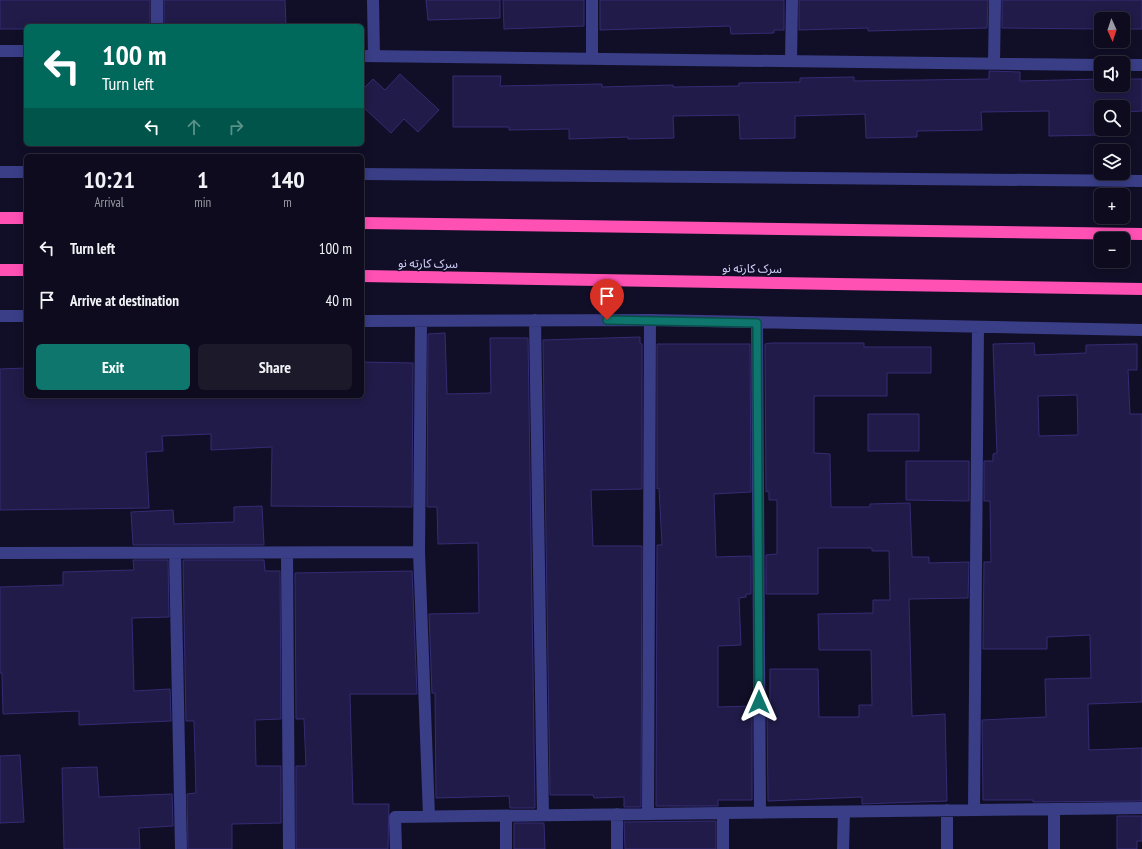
<!DOCTYPE html>
<meta charset="utf-8">
<style>
body{margin:0;font-family:"PT Sans Narrow","Noto Sans Arabic",sans-serif;background:#1b192a;color:#f1f3f6;height:100vh;display:flex;flex-direction:column;font-size:15px;white-space:nowrap}
*{box-sizing:border-box;margin:0}
p{font-size:13px;color:#9a9ba4}
.icon{flex:none;width:22px;height:22px;fill:none;stroke:currentColor;stroke-width:2;stroke-linecap:round;stroke-linejoin:round}
.map{position:relative;flex:1;overflow:hidden}
.details{position:absolute;left:24px;top:154px;width:340px;height:244px;display:flex;flex-direction:column;background:#0d0b1d;border-radius:6px;box-shadow:0 2px 10px #0003,0 0 0 1px #2d2b3b}
.details>*{flex:none}
.banner{position:absolute;left:24px;top:24px;width:340px;height:122px;border-radius:6px;box-shadow:0 2px 10px #0003,0 0 0 1px #2d2b3b;background:#00695c;color:#fff;overflow:hidden}
.needle{width:26px;rotate:177deg}
.fabs{position:absolute;left:1094px;top:12px;display:grid;gap:8px}
.fabs a{display:grid;place-items:center;width:36px;height:36px;border-radius:6px;background:#0d0b1d;box-shadow:0 2px 10px #0003,0 0 0 1px #2d2b3b;font-size:20px}
.pin{position:absolute;display:grid;place-items:center;width:34px;height:34px;color:#fff;margin:-41px -17px;border-radius:50% 50% 50% 0;rotate:-45deg;box-shadow:0 0 4px #0007}
.pin .icon{rotate:45deg}
.me{position:absolute;width:44px;margin:-22px;rotate:0deg;stroke-linejoin:round;filter:drop-shadow(0 0 3px #0008)}
.turn{display:flex;align-items:center;gap:14px;height:84px;padding:0 12px;font-size:18px}
.turn .icon{width:52px;height:52px;stroke-width:2.5}
.turn b{display:block;font-size:28px;line-height:34px}
.lanes{display:flex;align-items:center;height:38px;padding:0 12px;background:#0003;justify-content:center;gap:20px;direction:ltr}
.lanes .off{opacity:.35}
.eta{display:flex;justify-content:space-evenly;align-items:center;height:68px;text-align:center}
.eta b{font-size:24px;font-weight:700;line-height:28px}
.action{display:flex;gap:8px;margin-top:auto;padding:8px 12px}
.action a{flex:1;height:46px;border-radius:6px;background:#0f766e;color:#fff;font-size:16px;font-weight:700;line-height:46px;text-align:center}
.action a+a{background:#1b192a;color:#f1f3f6}
ul{padding:0;list-style:none}
li{display:flex;align-items:center;gap:12px;height:52px;padding:0 12px}
li div{flex:1}
li b{display:block;font-size:15px}
li em{font-style:normal}
.map>svg:first-child{display:block}
.building{fill:#201b48;stroke:#342c74;fill-rule:evenodd}
.lines{fill:none;stroke-linecap:round;stroke-linejoin:round}
.street{stroke:#393e87;stroke-width:12}
.highway{stroke:#ff50b4;stroke-width:12}
.route-casing{stroke:#0a4d48;stroke-width:10}
.route{stroke:#0f766e;stroke-width:7}
.labels{text-anchor:middle;dominant-baseline:central;stroke-width:3;stroke-linejoin:round;paint-order:stroke}
.street-label{font-size:12px;fill:#d6d5ff;stroke:#110f27}
</style>
<div class="map">
<svg width="1142" height="849" viewBox="0 0 1142 849">
<rect width="100%" height="100%" fill="#110f27"/>
<path class="building" d="M 0,0 L 150,0 L 150,26 L 26,26 L 26,29 L 0,29 Z
M 164,0 L 285,0 L 286,26 L 164,26 Z
M 426,0 L 500,0 L 500,18 L 428,20 Z
M 503,0 L 584,0 L 584,26 L 504,29 Z
M 600,0 L 784,0 L 784,30 L 774,30 L 774,33 L 731,34 L 730,26 L 600,30 Z
M 799,0 L 988,0 L 987,28 L 868,31 L 868,28 L 799,30 Z
M 1002,0 L 1142,0 L 1142,29 L 1123,29 L 1123,19 L 1101,19 L 1101,29 L 1002,28 Z
M 989,71 L 1020,72 L 1020,81 L 1101,79 L 1101,85 L 1123,85 L 1123,79 L 1142,79 L 1142,111 L 1123,112 L 1123,107 L 1101,107 L 1101,112 L 1098,112 L 1098,135 L 1049,136 L 1049,111 L 981,112 L 982,130 L 917,131 L 917,137 L 866,138 L 865,114 L 795,116 L 795,138 L 740,139 L 739,115 L 673,116 L 674,138 L 628,139 L 628,137 L 569,139 L 569,129 L 509,130 L 509,127 L 453,127 L 453,76 L 501,76 L 500,86 L 602,84 L 602,87 L 673,85 L 673,87 L 739,86 L 739,83 L 800,82 L 800,78 L 854,77 L 854,81 L 989,79 Z
M 400,74 L 439,110 L 418,132 L 404,119 L 391,133 L 362,106 L 362,90 L 373,79 L 385,90 Z
M 445,333 L 447,394 L 491,393 L 490,338 L 528,338 L 535,808 L 510,808 L 509,796 L 436,798 L 435,693 L 432,693 L 429,614 L 479,613 L 478,543 L 438,544 L 437,507 L 427,507 L 428,334 Z
M 640,337 L 640,343 L 642,344 L 642,489 L 591,490 L 593,546 L 642,546 L 641,807 L 624,807 L 624,797 L 594,798 L 593,795 L 550,795 L 543,340 Z
M 771,343 L 864,343 L 864,347 L 931,347 L 931,373 L 887,373 L 887,396 L 814,396 L 814,453 L 830,454 L 831,507 L 870,507 L 870,504 L 910,503 L 912,557 L 929,557 L 929,563 L 969,562 L 968,598 L 909,599 L 912,716 L 945,714 L 947,801 L 862,804 L 862,797 L 768,801 L 767,706 L 769,706 L 770,699 L 770,669 L 818,669 L 819,717 L 859,717 L 859,705 L 872,705 L 871,650 L 819,650 L 818,614 L 873,613 L 873,600 L 890,600 L 889,551 L 872,551 L 872,548 L 818,548 L 818,594 L 766,594 L 766,555 L 777,554 L 777,500 L 769,500 L 769,491 L 766,492 L 765,344 Z
M 1034,343 L 1035,355 L 1086,353 L 1086,345 L 1137,344 L 1137,370 L 1128,370 L 1130,414 L 1142,414 L 1142,702 L 1088,704 L 1089,750 L 1142,748 L 1142,801 L 1033,802 L 1033,800 L 983,800 L 982,720 L 1046,717 L 1045,679 L 1091,678 L 1090,635 L 1047,637 L 1047,649 L 983,649 L 984,562 L 991,562 L 990,501 L 984,501 L 984,461 L 993,461 L 993,454 L 997,453 L 993,344 ZM 1077,395 L 1078,435 L 1039,436 L 1038,396 Z
M 657,344 L 750,344 L 751,492 L 714,494 L 716,557 L 751,556 L 751,594 L 746,594 L 746,597 L 739,598 L 741,645 L 718,646 L 718,707 L 752,706 L 752,800 L 718,800 L 718,806 L 656,806 L 657,545 L 662,545 L 659,488 L 657,489 Z
M 362,362 L 413,363 L 412,507 L 271,506 L 272,447 L 211,450 L 211,434 L 162,436 L 163,451 L 146,452 L 149,508 L 0,510 L 0,369 L 26,368 L 26,396 L 362,396 Z
M 868,414 L 919,414 L 919,451 L 868,451 Z
M 906,461 L 969,461 L 969,501 L 906,500 Z
M 262,506 L 264,545 L 133,545 L 131,512 L 173,510 L 174,524 L 234,522 L 234,507 Z
M 133,560 L 168,560 L 169,617 L 132,618 L 134,691 L 170,689 L 171,721 L 79,725 L 79,711 L 3,714 L 2,673 L 0,673 L 0,587 L 63,585 L 63,572 L 134,570 Z
M 183,560 L 264,560 L 265,571 L 280,571 L 281,719 L 255,720 L 256,766 L 281,766 L 281,823 L 232,824 L 232,849 L 188,849 L 187,794 L 196,793 L 194,721 L 186,721 Z
M 412,571 L 417,694 L 350,694 L 353,804 L 389,804 L 388,849 L 296,849 L 296,766 L 306,766 L 304,719 L 296,719 L 295,573 Z
M 20,755 L 24,822 L 0,823 L 0,756 Z
M 97,767 L 99,797 L 172,794 L 173,826 L 139,828 L 140,849 L 64,849 L 62,768 Z
M 1117,816 L 1142,816 L 1142,841 L 1137,841 L 1137,849 L 1117,849 Z
M 716,821 L 716,849 L 625,849 L 624,822 Z
M 514,823 L 544,823 L 545,849 L 514,849 Z"/>
<g class="lines">
<path class="street" d="M 373,0 L 374,56
M 592,0 L 592,58
M 157,26 L 157,0
M 0,51 L 26,51
M 362,56 L 1101,65
M 791,61 L 792,0
M 994,63 L 995,0
M 1123,65 L 1142,65
M 0,172 L 26,172
M 362,174 L 1142,181
M 0,316 L 26,316
M 535,320 L 543,815
M 362,321 L 650,320 L 1142,330
M 421,322 L 419,552 L 429,816
M 757,323 L 760,813
M 0,553 L 419,552
M 175,553 L 181,849
M 287,553 L 289,849
M 1054,809 L 1054,849
M 974,810 L 978,327
M 723,813 L 723,849
M 648,814 L 650,320
M 396,849 L 395,817 L 1142,808
M 506,849 L 506,816
M 617,849 L 617,814
M 843,849 L 844,812
M 947,849 L 947,810"/>
<path class="highway" d="M 0,218 L 26,218
M 362,223 L 1142,234
M 0,270 L 26,270
M 362,276 L 1142,289"/>
</g>
<g class="lines">
<g class="route-casing">
<path id="route" d="M 607,320 L 757,323 L 759,702"/>
</g>
<use href="#route" class="route"/>
</g>
<g class="labels">
<g class="street-label">
<text transform="translate(428 263) rotate(1)">سرک کارته نو</text>
<text transform="translate(752 268) rotate(1)">سرک کارته نو</text>
</g>
</g>
</svg>
<div class="fabs">
<a><svg class="needle" viewBox="-14 -14 28 28"><path d="M0-13l5 13h-10z" fill="#e53935"/><path d="M0 13l5-13h-10z" fill="#9a9ba4"/></svg></a>
<a><svg class="icon" aria-label="sound" viewBox="0 0 24 24"><path d="M4 9h4l5-4v14l-5-4H4zM17 9q2 3 0 6"/></svg></a>
<a><svg class="icon" aria-label="search" viewBox="0 0 24 24"><circle cx="10" cy="10" r="6"/><path d="M15 15l6 6"/></svg></a>
<a><svg class="icon" aria-label="layers" viewBox="0 0 24 24"><path d="M12 4l9 5-9 5-9-5zM3 14l9 5 9-5"/></svg></a>
<a>+</a>
<a>−</a>
</div>
<div class="pin" style="left:607px;top:320px;background:#d93025"><svg class="icon" aria-label="arrive" viewBox="0 0 24 24"><path d="M6 21V4h12l-3 4 3 4H6"/></svg></div>
<svg class="me" style="left:759px;top:702px" viewBox="-20 -20 40 40"><path d="M0-17L14 15 0 8-14 15z" fill="#0f766e" stroke="#fff" stroke-width="4"/></svg>
<div class="banner">
<div class="turn"><svg class="icon" aria-label="left" viewBox="0 0 24 24"><path d="M17 20v-9H6M10 6l-5 5 5 5"/></svg><div><b>100 m</b>Turn left</div></div>
<div class="lanes"><svg class="icon" aria-label="left" viewBox="0 0 24 24"><path d="M17 20v-9H6M10 6l-5 5 5 5"/></svg><svg class="icon off" aria-label="ahead" viewBox="0 0 24 24"><path d="M12 20V5M6 11l6-6 6 6"/></svg><svg class="icon off" aria-label="right" viewBox="0 0 24 24"><path d="M7 20v-9h11M14 6l5 5-5 5"/></svg></div>
</div>
<section class="details">
<div class="eta">
<div><b>10:21</b><p>Arrival</p></div>
<div><b>1</b><p>min</p></div>
<div><b>140</b><p>m</p></div>
</div>
<ul>
<li><svg class="icon" aria-label="left" viewBox="0 0 24 24"><path d="M17 20v-9H6M10 6l-5 5 5 5"/></svg><div><b>Turn left</b></div><em>100 m</em></li>
<li><svg class="icon" aria-label="arrive" viewBox="0 0 24 24"><path d="M6 21V4h12l-3 4 3 4H6"/></svg><div><b>Arrive at destination</b></div><em>40 m</em></li>
</ul>
<div class="action"><a>Exit</a><a>Share</a></div>
</section>
</div>
